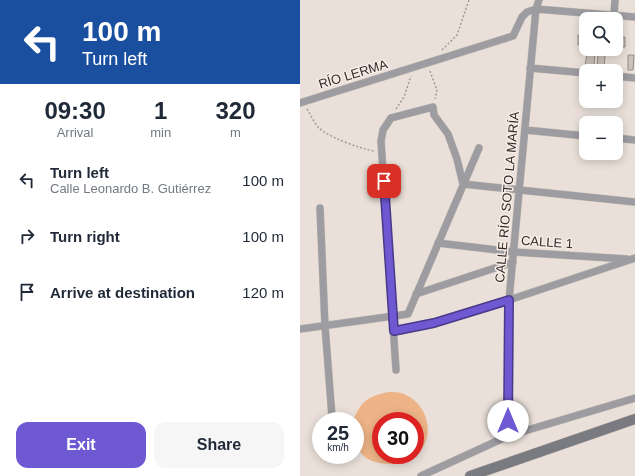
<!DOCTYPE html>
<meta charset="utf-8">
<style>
body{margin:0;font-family:Helvetica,sans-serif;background:#f6f6f7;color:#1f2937;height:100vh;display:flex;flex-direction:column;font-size:15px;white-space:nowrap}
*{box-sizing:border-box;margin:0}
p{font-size:13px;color:#747a83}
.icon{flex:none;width:22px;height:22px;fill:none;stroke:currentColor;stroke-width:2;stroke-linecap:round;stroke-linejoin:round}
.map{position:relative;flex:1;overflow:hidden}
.drawer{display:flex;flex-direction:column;background:#fff;width:300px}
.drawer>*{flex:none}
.top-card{background:#1a4fa0;color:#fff;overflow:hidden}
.tools{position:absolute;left:279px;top:12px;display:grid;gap:8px}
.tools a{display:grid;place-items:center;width:44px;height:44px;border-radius:8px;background:#fff;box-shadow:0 2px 10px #0003;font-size:20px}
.speed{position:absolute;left:12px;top:412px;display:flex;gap:8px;font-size:20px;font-weight:700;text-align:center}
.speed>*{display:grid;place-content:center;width:52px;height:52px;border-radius:50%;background:#fff;box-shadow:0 2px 10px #0003;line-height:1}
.speed small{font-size:10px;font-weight:400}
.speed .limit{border:6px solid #d22;background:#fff;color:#111}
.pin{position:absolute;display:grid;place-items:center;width:34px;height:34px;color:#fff;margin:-17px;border-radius:8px;box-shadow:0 2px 6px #0006}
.me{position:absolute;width:44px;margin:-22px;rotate:0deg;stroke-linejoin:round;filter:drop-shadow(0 0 3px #0008)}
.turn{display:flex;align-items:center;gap:14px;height:84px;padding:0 16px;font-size:18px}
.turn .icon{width:52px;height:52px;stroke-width:2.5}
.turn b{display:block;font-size:28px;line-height:34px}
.eta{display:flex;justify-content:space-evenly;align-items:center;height:68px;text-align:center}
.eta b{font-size:24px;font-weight:700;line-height:28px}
.primary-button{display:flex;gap:8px;margin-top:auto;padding:8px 16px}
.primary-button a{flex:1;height:46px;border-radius:12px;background:#6f59d3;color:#fff;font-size:16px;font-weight:700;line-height:46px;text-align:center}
.primary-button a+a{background:#f6f6f7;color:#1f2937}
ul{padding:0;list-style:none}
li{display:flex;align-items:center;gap:12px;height:56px;padding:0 16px}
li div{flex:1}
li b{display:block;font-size:15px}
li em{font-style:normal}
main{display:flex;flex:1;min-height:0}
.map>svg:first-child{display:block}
.green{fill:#eeb487;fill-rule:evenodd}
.building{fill:#ccc2bb;stroke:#978d86}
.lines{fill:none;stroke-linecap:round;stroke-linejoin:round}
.minor-casing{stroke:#c5bcb6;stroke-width:8}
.secondary-casing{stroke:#c5bcb6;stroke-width:11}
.path{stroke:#a29a95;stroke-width:1.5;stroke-dasharray:2 2;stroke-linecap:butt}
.minor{stroke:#9c9ca1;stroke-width:7}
.secondary{stroke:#7a7a81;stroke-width:10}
.route-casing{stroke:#483a89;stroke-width:10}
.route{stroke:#6f59d3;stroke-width:7}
.labels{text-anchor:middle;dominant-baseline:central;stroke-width:3;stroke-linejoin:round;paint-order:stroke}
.street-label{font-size:13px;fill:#312d2a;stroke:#f8ede6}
</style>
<main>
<section class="drawer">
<div class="top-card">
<div class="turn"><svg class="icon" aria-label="left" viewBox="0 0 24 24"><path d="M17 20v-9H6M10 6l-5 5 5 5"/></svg><div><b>100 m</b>Turn left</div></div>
</div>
<div class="eta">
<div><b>09:30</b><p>Arrival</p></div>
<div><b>1</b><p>min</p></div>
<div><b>320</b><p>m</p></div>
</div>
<ul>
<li><svg class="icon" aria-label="left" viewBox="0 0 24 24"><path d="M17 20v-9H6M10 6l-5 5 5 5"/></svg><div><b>Turn left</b><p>Calle Leonardo B. Gutiérrez</p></div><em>100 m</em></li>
<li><svg class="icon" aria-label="right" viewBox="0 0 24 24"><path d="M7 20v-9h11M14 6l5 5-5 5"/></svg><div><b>Turn right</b></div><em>100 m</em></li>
<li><svg class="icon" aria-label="arrive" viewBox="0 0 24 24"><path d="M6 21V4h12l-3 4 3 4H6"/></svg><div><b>Arrive at destination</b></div><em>120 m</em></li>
</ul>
<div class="primary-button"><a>Exit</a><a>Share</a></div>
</section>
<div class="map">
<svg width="335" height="476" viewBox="0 0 335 476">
<rect width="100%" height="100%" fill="#eae0d9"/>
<path class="green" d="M 89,392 C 93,392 98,392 101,393 C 111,396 120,404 124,413 C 141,451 98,476 66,458 C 62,454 56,448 55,443 C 54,436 55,428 55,421 L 53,421 C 61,401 68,396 89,392 ZM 81,421 L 115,421 L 115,455 L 81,455 Z"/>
<path class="building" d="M 278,35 L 285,35 L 285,45 L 278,45 Z
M 316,37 L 325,37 L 325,47 L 316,48 Z
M 287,54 L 295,54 L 294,66 L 285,65 Z
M 298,55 L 305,56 L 304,68 L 297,67 Z
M 328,55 L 334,55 L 333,70 L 328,70 Z"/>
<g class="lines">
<g class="minor-casing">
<path id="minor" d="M 314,15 L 315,0
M 230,68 L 286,73
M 316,76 L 335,78
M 0,103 L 213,36 L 222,17 L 227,12 L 236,9 L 335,17
M 225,130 L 286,136
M 316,138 L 335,140
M 20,208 L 25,326 L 32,417
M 138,243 L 214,252 L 327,259
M 116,294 L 213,262
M 0,329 L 108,314 L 179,148
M 94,331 L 134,323 L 209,300 L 335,258
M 96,370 L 81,141 L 83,130 L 91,118 L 133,107 L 134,115 L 148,134 L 157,159 L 163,184 L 335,202
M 208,436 L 209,300 L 236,9 L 239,0
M 121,476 L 208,436 L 335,398"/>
</g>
<g class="secondary-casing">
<path id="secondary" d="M 170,476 L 335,419"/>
</g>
<path class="path" d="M 142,50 L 157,35 L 169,0
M 130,71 L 137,90 L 135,99
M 7,109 C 11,115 14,123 19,128 C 28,137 61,149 74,151
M 96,109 L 104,97 L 111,76"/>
<use href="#minor" class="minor"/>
<use href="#secondary" class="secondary"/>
</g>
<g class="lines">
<g class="route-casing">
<path id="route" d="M 84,181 L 94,331 L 134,323 L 209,300 L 208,421"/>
</g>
<use href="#route" class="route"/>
</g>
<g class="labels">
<g class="street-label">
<text transform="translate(53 74) rotate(-17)">RÍO LERMA</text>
<text transform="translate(207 197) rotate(-85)">CALLE RÍO SOTO LA MARÍA</text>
<text transform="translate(247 242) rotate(4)">CALLE 1</text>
</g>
</g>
</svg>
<div class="tools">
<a><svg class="icon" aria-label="search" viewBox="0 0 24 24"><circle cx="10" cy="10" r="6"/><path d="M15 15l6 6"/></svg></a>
<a>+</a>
<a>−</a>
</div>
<div class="speed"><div>25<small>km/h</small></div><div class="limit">30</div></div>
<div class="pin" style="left:84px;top:181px;background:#d93025"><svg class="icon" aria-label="arrive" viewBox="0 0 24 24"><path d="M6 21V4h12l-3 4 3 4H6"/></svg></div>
<svg class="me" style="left:208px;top:421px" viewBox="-20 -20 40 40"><circle r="19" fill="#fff"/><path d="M0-13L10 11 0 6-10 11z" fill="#6f59d3"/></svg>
</div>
</main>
